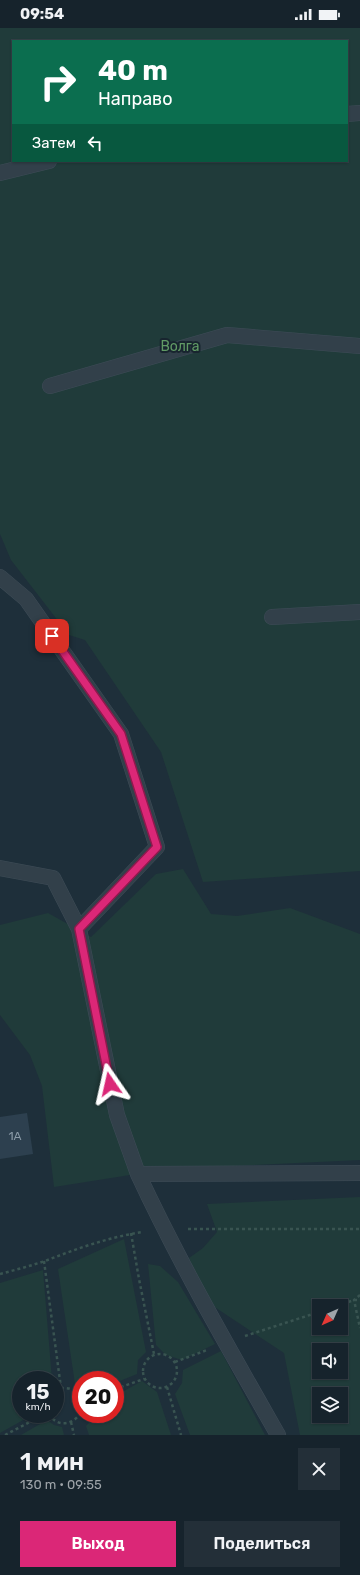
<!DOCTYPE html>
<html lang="ru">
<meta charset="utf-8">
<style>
body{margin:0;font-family:Rubik,sans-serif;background:#232f38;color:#f1f3f6;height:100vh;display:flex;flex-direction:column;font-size:15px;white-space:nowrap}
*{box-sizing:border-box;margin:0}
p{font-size:13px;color:#9ea4a9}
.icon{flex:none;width:22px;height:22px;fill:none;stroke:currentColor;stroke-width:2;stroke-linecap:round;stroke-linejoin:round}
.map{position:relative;height:1407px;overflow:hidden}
.drawer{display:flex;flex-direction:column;background:#16232c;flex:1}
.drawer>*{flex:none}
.guide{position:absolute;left:12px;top:12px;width:336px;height:122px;border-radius:0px;box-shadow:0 1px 3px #0004,0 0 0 1px #354048;background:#0b6e4f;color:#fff;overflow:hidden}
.needle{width:26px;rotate:225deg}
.fabs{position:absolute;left:312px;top:1271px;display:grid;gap:8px}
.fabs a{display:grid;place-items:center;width:36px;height:36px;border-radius:0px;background:#16232c;box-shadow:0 1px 3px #0004,0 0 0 1px #354048;font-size:20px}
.speed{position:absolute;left:12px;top:1343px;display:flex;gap:8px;font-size:20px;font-weight:700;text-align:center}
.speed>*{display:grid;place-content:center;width:52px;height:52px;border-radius:50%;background:#16232c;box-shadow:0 1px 3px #0004,0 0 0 1px #354048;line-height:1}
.speed small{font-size:10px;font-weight:400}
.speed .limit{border:6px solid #d22;background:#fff;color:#111}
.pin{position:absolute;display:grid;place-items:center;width:34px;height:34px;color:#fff;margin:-17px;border-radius:8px;box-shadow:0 2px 6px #0006}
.me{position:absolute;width:44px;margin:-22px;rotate:349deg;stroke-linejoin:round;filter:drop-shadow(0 0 3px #0008)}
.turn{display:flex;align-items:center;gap:14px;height:84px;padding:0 20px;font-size:18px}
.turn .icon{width:52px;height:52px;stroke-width:2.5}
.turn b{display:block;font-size:28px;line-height:34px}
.then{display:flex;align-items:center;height:38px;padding:0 20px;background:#0003;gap:8px;font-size:15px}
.round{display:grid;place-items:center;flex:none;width:42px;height:42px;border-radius:0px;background:#232f38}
.head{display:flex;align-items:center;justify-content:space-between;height:68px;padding:0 20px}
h1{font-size:24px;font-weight:600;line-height:30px}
.action{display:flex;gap:8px;margin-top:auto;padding:8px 20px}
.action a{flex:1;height:46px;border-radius:0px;background:#db2777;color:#fff;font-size:16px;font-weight:600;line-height:46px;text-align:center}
.action a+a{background:#232f38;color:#f1f3f6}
.status{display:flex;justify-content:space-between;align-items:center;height:28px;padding:0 20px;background:#16232c;direction:ltr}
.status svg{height:11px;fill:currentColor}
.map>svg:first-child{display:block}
.green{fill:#203b3a;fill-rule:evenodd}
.building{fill:#2d404f}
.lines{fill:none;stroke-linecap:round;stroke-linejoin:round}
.service-casing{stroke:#3e4c57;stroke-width:16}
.path{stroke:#395451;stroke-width:2.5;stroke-dasharray:3 3;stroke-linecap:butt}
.service{stroke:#32404a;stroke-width:15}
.route-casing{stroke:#8e194d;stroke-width:10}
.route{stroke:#db2777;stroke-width:7}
.labels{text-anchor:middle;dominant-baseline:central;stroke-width:4;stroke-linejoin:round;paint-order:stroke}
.number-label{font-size:12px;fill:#8b9ba8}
.park-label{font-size:14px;fill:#619a65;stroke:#18252f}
</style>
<div class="status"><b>09:54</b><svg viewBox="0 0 49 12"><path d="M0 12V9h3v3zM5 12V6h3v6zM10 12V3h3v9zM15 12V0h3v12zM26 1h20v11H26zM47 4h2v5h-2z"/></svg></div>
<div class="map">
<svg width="360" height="1407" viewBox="0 0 360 1407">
<rect width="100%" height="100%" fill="#1e2f3a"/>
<path class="green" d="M 0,0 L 360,0 L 360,843 L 203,854 L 161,724 L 85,612 L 69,607 L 11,532 L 0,506 ZM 13,13 L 347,13 L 347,133 L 13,133 Z
M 183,841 L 211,886 L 237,888 L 290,880 L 360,906 L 360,1132 L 168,1141 L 54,1159 L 42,1058 L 30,1027 L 0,987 L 0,897 L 48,885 L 91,909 L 156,846 Z
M 360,1169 L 360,1407 L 300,1407 L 284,1325 L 207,1274 L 189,1230 L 203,1220 L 217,1204 L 207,1176 ZM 319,1278 L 341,1278 L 341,1300 L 319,1300 ZM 319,1322 L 341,1322 L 341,1344 L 319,1344 ZM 319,1366 L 341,1366 L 341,1388 L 319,1388 Z
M 124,1211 L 146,1324 L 138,1332 L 137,1346 L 115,1355 L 115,1352 L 81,1352 L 81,1361 L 75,1356 L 58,1241 Z
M 148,1236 L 160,1238 L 178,1254 L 215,1316 L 182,1332 L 166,1327 L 156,1317 Z
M 43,1242 L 52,1352 L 21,1352 L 21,1386 L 34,1386 L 0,1405 L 0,1255 Z
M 221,1323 L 265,1407 L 190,1407 L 175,1366 L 182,1355 L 183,1342 Z
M 142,1353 L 157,1364 L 171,1407 L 89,1407 L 86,1398 L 94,1390 L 94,1386 L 115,1386 L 115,1368 Z
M 47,1392 L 54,1397 L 62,1399 L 64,1407 L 21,1407 Z"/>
<path class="building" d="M 27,1085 L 33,1126 L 0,1131 L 0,1089 Z"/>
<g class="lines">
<g class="service-casing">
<path id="service" d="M 347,86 L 360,85
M 0,145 L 49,133
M 50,358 L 227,307 L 360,318
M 0,549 L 26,571 L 121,706 L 157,819 L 79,901
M 272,589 L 360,584
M 0,840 L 53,850 L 79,901 L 117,1087 L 138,1146 L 360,1145
M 138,1146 C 180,1236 229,1321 278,1407"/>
</g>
<path class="path" d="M 188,1201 L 360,1201
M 131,1205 L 139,1251 L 154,1326
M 44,1233 L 61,1360
M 0,1246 C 15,1242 30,1238 45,1233 C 76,1221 109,1209 143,1204
M 360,1267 L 354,1272 L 360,1300
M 337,1278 L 354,1272 L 360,1272
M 245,1308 L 319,1284
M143 1343a17 17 0 1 1 34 0a17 17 0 1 1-34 0Z
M 175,1334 L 207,1322
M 167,1359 L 181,1407
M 115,1361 L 144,1351
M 55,1362 C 65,1358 75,1360 81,1370
M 49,1386 C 57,1400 74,1397 81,1384
M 71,1394 L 74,1407
M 5,1407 L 45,1386"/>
<use href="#service" class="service"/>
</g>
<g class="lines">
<g class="route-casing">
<path id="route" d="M 52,608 L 121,706 L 157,819 L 79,901 L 110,1056"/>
</g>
<use href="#route" class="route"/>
</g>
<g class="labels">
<g class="number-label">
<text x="15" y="1108">1А</text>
</g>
<g class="park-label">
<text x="180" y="318">Волга</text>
</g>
</g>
</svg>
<div class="fabs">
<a><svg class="needle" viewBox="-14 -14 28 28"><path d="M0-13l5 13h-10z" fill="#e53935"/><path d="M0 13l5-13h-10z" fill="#9ea4a9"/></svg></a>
<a><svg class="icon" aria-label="sound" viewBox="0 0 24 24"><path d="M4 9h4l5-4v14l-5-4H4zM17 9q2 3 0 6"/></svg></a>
<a><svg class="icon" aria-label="layers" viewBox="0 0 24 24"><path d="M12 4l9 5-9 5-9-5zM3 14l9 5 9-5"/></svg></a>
</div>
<div class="speed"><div>15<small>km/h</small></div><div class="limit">20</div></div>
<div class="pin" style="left:52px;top:608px;background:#d93025"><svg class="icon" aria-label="arrive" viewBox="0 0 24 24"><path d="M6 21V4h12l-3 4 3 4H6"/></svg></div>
<svg class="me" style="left:110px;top:1056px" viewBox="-20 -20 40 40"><path d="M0-17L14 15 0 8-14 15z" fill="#db2777" stroke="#fff" stroke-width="4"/></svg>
<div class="guide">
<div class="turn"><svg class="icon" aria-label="right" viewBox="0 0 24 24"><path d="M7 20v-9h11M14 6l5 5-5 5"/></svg><div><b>40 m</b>Направо</div></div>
<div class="then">Затем<svg class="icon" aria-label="left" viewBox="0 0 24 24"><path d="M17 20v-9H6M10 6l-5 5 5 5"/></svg></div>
</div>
</div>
<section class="drawer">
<div class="head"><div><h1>1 мин</h1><p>130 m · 09:55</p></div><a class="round"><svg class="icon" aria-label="close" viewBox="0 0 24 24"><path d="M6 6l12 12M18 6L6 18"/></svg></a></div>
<div class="action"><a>Выход</a><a>Поделиться</a></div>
</section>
